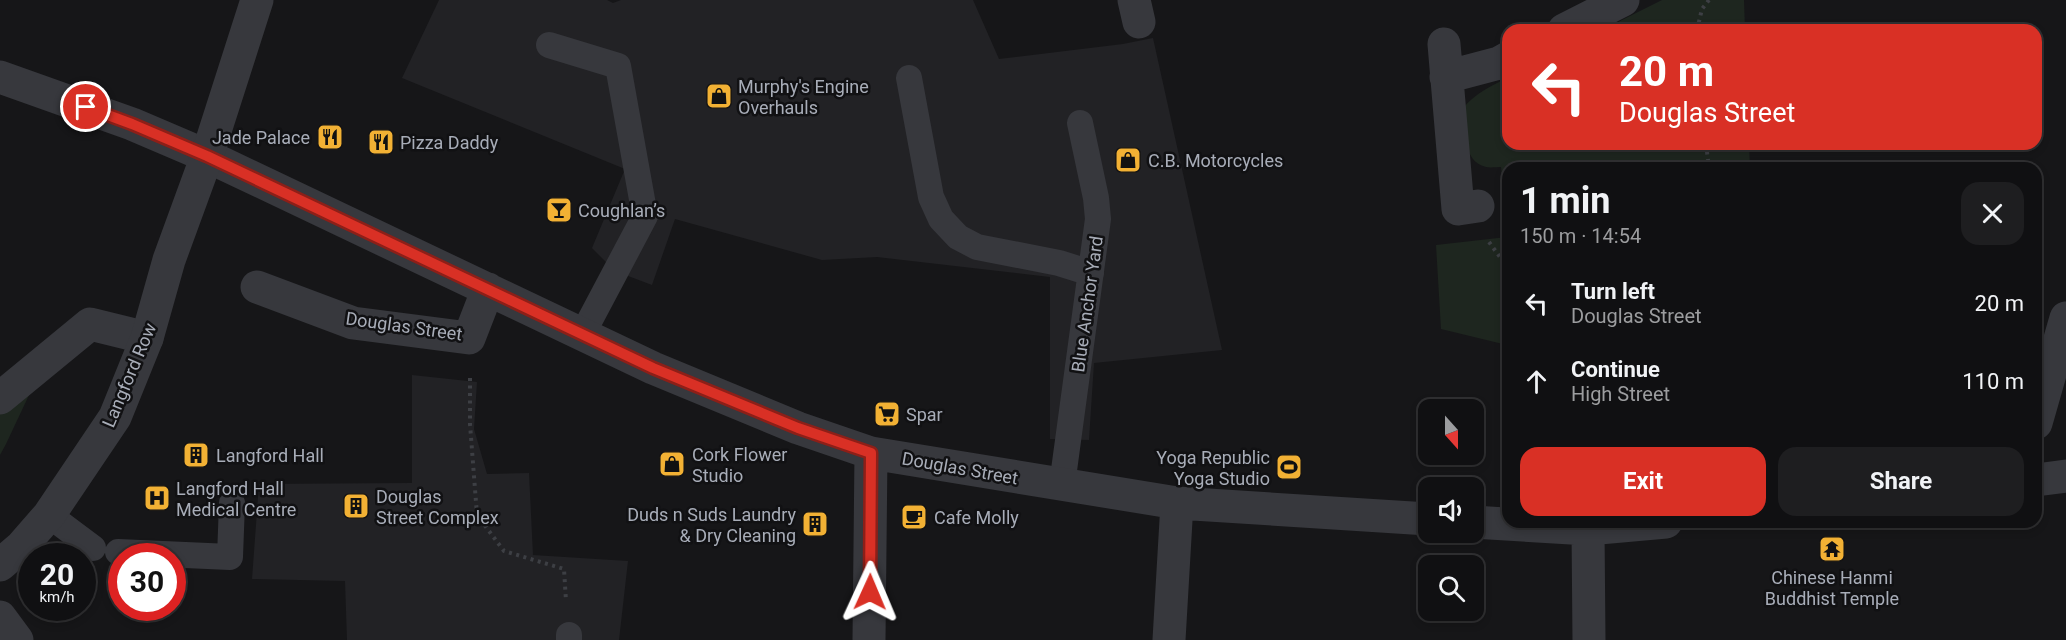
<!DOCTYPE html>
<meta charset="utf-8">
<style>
body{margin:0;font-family:Roboto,sans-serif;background:#1e1e20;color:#f1f3f6;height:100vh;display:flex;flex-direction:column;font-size:22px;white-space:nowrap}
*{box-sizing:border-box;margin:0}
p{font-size:20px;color:#9c9d9f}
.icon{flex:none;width:33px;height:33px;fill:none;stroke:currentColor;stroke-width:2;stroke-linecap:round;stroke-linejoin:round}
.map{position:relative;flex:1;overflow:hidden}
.side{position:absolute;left:1502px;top:162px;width:540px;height:366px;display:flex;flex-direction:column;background:#101012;border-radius:18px;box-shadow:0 3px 9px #0003,0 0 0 2px #303032}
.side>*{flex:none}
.hud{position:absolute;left:1502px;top:24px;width:540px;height:126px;border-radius:18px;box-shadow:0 3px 9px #0003,0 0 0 2px #303032;background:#d93025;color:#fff;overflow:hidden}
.needle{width:39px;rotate:159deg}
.controls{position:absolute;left:1418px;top:399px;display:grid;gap:12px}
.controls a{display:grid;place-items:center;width:66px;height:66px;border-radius:12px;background:#101012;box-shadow:0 3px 9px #0003,0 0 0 2px #303032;font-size:30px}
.speed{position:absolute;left:18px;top:543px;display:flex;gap:12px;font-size:30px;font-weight:700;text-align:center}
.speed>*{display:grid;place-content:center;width:78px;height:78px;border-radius:50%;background:#101012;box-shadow:0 3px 9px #0003,0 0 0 2px #303032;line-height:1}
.speed small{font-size:15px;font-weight:400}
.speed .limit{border:9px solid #d22;background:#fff;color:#111}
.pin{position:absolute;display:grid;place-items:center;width:51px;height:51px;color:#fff;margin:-26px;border:3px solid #fff;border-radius:50%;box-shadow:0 2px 6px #0007}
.me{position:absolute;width:66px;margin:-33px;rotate:1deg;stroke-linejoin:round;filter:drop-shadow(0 0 4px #0008)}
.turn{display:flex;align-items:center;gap:21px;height:126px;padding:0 18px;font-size:27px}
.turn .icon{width:78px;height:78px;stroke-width:2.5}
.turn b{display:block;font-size:42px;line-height:51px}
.round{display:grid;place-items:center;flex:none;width:63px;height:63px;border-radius:18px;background:#1e1e20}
.head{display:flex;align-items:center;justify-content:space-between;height:102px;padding:0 18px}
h1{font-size:36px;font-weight:700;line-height:45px}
.button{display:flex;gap:12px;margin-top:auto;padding:12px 18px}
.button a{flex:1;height:69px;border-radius:18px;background:#d93025;color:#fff;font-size:24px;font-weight:700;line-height:69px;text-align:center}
.button a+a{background:#1e1e20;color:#f1f3f6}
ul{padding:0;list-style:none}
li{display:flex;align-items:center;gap:18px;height:78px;padding:0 18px}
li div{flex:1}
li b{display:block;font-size:22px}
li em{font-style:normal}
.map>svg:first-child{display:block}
.built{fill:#222225}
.green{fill:#1e261f}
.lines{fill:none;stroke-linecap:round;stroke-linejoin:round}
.path{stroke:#3d3f44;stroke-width:4;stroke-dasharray:3 4.5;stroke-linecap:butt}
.service{stroke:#37383d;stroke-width:26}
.minor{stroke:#37383d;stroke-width:33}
.tertiary{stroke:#37383d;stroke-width:33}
.route-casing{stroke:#8d1f18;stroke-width:15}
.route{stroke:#d93025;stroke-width:10}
.labels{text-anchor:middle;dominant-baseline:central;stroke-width:5;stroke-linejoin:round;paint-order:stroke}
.poi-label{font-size:18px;fill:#a8adb8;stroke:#111113;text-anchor:start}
.street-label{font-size:18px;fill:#a8adb8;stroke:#111113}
</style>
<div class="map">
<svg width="2066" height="640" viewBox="0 0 2066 640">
<rect width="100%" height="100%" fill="#161618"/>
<path class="built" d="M 439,0 L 607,0 L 613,3 L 621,0 L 973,0 L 999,59 L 1123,44 L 1153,38 L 1222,350 L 1094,363 L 1089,440 L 1050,439 L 1050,277 L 877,257 L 822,260 L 675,219 L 652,285 L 615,271 L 592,248 L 625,169 L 402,78 Z
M 412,375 L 477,382 L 474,429 L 487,474 L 529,473 L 533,555 L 628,561 L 619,640 L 347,640 L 345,581 L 252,579 L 259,484 L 412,483 Z"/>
<path class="green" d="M 1662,0 L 1744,0 L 1745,30 L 1602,30 Z
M 1507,78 L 1508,144 L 1749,144 L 1750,168 L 1508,168 L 1507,220 L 1501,167 C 1497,167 1490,168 1486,167 C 1461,161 1466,127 1464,107 C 1476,93 1491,86 1507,78 Z
M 1507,237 L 1507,345 L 1441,329 L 1436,245 Z
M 45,361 L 6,444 L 0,455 L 0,398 Z"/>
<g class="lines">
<path class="path" d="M 1697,30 L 1702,9 L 1709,0
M 1706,144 L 1709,168
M 1489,242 L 1508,268
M 470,378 L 470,424 L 477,515 L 504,551 L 564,569 L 566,601"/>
<path class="service" d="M 549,45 L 618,66 L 645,216 L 582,335
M 909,78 L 931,197 L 941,219 L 958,237 L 977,247 L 1059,263 L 1091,273
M 1062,485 L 1098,219 L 1096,198 L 1080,123
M 49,515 L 93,548
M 118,552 L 230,557 L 232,503
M 569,635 L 569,640"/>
<path class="minor" d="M 1134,0 L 1139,22
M 1564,30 L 1623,0
M 1444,44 L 1458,209 L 1478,206
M 0,77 L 132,124 L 207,156 L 653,368 L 798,428 L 871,453 L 1177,503 L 1428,519
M 1446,77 L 1499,63 L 1508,58
M 257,287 L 353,323 L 469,338 L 488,289
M 0,398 L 90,324 L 147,338
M 2036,423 L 2066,318
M 2036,480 L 2066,476
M 1473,522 L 1588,529 L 1666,522
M 1588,529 L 1589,640
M 0,617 L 17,640
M 869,640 L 871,453
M 1169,640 L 1177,503"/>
<path class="tertiary" d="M 0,565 L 21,547 L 49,515 L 115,417 L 147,338 L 169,260 L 207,156 L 257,0"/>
</g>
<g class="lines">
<g class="route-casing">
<path id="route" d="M 86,107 L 132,124 L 207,156 L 653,368 L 798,428 L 871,453 L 870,592"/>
</g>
<use href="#route" class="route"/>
</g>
<defs>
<g id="shop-square" transform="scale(1.35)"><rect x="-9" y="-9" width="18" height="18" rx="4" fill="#f2b134" stroke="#111113"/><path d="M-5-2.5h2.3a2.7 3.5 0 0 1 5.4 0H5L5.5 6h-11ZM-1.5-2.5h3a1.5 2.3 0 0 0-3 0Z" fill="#111"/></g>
<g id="restaurant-square" transform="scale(1.35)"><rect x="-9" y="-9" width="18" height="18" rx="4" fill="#f2b134" stroke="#111113"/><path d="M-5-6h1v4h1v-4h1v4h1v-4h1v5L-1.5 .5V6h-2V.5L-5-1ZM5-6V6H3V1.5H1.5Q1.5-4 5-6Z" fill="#111"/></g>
<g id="bar-square" transform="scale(1.35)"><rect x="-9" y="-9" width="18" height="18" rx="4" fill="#f2b134" stroke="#111113"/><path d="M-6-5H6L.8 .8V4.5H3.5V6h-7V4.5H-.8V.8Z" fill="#111"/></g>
<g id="supermarket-square" transform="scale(1.35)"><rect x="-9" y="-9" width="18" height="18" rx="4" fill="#f2b134" stroke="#111113"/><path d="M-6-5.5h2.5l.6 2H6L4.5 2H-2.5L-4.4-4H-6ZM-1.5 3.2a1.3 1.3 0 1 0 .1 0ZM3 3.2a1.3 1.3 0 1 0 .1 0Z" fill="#111"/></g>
<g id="building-square" transform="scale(1.35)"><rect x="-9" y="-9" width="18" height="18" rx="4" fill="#f2b134" stroke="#111113"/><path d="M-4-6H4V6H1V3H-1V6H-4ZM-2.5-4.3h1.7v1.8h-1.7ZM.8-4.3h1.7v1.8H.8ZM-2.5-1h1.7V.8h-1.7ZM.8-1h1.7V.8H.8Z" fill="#111"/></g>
<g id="stadium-square" transform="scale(1.35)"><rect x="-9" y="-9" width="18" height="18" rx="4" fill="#f2b134" stroke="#111113"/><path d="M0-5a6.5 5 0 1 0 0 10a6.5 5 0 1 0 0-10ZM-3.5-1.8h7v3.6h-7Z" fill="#111"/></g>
<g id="hospital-square" transform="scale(1.35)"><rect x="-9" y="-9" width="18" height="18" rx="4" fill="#f2b134" stroke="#111113"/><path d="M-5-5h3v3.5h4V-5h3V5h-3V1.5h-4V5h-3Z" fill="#111"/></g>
<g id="cafe-square" transform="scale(1.35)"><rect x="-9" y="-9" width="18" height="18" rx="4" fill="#f2b134" stroke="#111113"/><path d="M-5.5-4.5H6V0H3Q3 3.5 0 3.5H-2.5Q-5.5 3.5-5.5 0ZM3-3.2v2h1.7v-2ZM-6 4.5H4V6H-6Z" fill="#111"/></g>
<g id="temple-square" transform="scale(1.35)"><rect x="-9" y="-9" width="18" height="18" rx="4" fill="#f2b134" stroke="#111113"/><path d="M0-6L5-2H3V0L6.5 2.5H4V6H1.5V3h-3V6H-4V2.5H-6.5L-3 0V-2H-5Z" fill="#111"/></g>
</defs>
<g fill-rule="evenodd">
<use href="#shop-square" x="719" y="96"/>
<use href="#restaurant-square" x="330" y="137"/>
<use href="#restaurant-square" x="381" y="142"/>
<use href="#shop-square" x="1128" y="160"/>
<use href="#bar-square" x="559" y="210"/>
<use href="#supermarket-square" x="887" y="414"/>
<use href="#building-square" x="196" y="455"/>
<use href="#shop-square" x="672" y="464"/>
<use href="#stadium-square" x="1289" y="467"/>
<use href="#hospital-square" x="157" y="498"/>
<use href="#building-square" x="356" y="506"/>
<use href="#cafe-square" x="914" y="517"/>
<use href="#building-square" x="815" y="524"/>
<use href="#temple-square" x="1832" y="549"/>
</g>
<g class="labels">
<g class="poi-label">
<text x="738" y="86">Murphy's Engine<tspan x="738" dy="21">Overhauls</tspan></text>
<text x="310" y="137" text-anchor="end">Jade Palace</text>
<text x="400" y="142">Pizza Daddy</text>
<text x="1148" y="160">C.B. Motorcycles</text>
<text x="578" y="210">Coughlan’s</text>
<text x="906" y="414">Spar</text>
<text x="692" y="454">Cork Flower<tspan x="692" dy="21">Studio</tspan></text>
<text x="216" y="455">Langford Hall</text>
<text x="1270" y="457" text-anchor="end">Yoga Republic<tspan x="1270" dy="21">Yoga Studio</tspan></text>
<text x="176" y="488">Langford Hall<tspan x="176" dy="21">Medical Centre</tspan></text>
<text x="376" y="496">Douglas<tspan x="376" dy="21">Street Complex</tspan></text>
<text x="796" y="514" text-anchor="end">Duds n Suds Laundry<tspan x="796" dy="21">&amp; Dry Cleaning</tspan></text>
<text x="934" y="517">Cafe Molly</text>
<text x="1832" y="577" text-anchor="middle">Chinese Hanmi<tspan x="1832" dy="21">Buddhist Temple</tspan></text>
</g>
<g class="street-label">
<text transform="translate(1087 304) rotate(-82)">Blue Anchor Yard</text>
<text transform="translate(404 326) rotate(8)">Douglas Street</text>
<text transform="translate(129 375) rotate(-67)">Langford Row</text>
<text transform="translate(960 468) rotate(10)">Douglas Street</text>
</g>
</g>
</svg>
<div class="controls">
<a><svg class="needle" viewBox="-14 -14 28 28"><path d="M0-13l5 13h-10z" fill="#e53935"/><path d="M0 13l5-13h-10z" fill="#9c9d9f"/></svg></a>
<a><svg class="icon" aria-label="sound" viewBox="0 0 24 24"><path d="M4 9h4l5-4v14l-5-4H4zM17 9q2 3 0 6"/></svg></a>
<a><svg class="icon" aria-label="search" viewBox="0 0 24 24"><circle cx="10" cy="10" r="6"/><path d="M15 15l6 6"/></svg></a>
</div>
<div class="speed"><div>20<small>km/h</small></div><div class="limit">30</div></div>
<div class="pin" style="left:86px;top:107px;background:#d93025"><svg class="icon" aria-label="arrive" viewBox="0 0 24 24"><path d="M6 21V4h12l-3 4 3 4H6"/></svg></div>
<svg class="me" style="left:870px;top:592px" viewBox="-20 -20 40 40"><path d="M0-17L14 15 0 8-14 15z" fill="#d93025" stroke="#fff" stroke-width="4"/></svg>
<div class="hud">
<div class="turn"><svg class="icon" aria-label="left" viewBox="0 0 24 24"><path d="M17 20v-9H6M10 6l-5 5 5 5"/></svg><div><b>20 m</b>Douglas Street</div></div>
</div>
<section class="side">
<div class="head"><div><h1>1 min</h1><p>150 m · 14:54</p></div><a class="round"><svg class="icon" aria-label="close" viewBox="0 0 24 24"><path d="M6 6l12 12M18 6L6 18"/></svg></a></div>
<ul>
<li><svg class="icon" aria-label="left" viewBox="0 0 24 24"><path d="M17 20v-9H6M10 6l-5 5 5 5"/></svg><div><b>Turn left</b><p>Douglas Street</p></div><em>20 m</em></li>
<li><svg class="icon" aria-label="ahead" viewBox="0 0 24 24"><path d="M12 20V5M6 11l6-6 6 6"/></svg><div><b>Continue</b><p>High Street</p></div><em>110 m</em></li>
</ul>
<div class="button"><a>Exit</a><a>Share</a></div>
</section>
</div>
